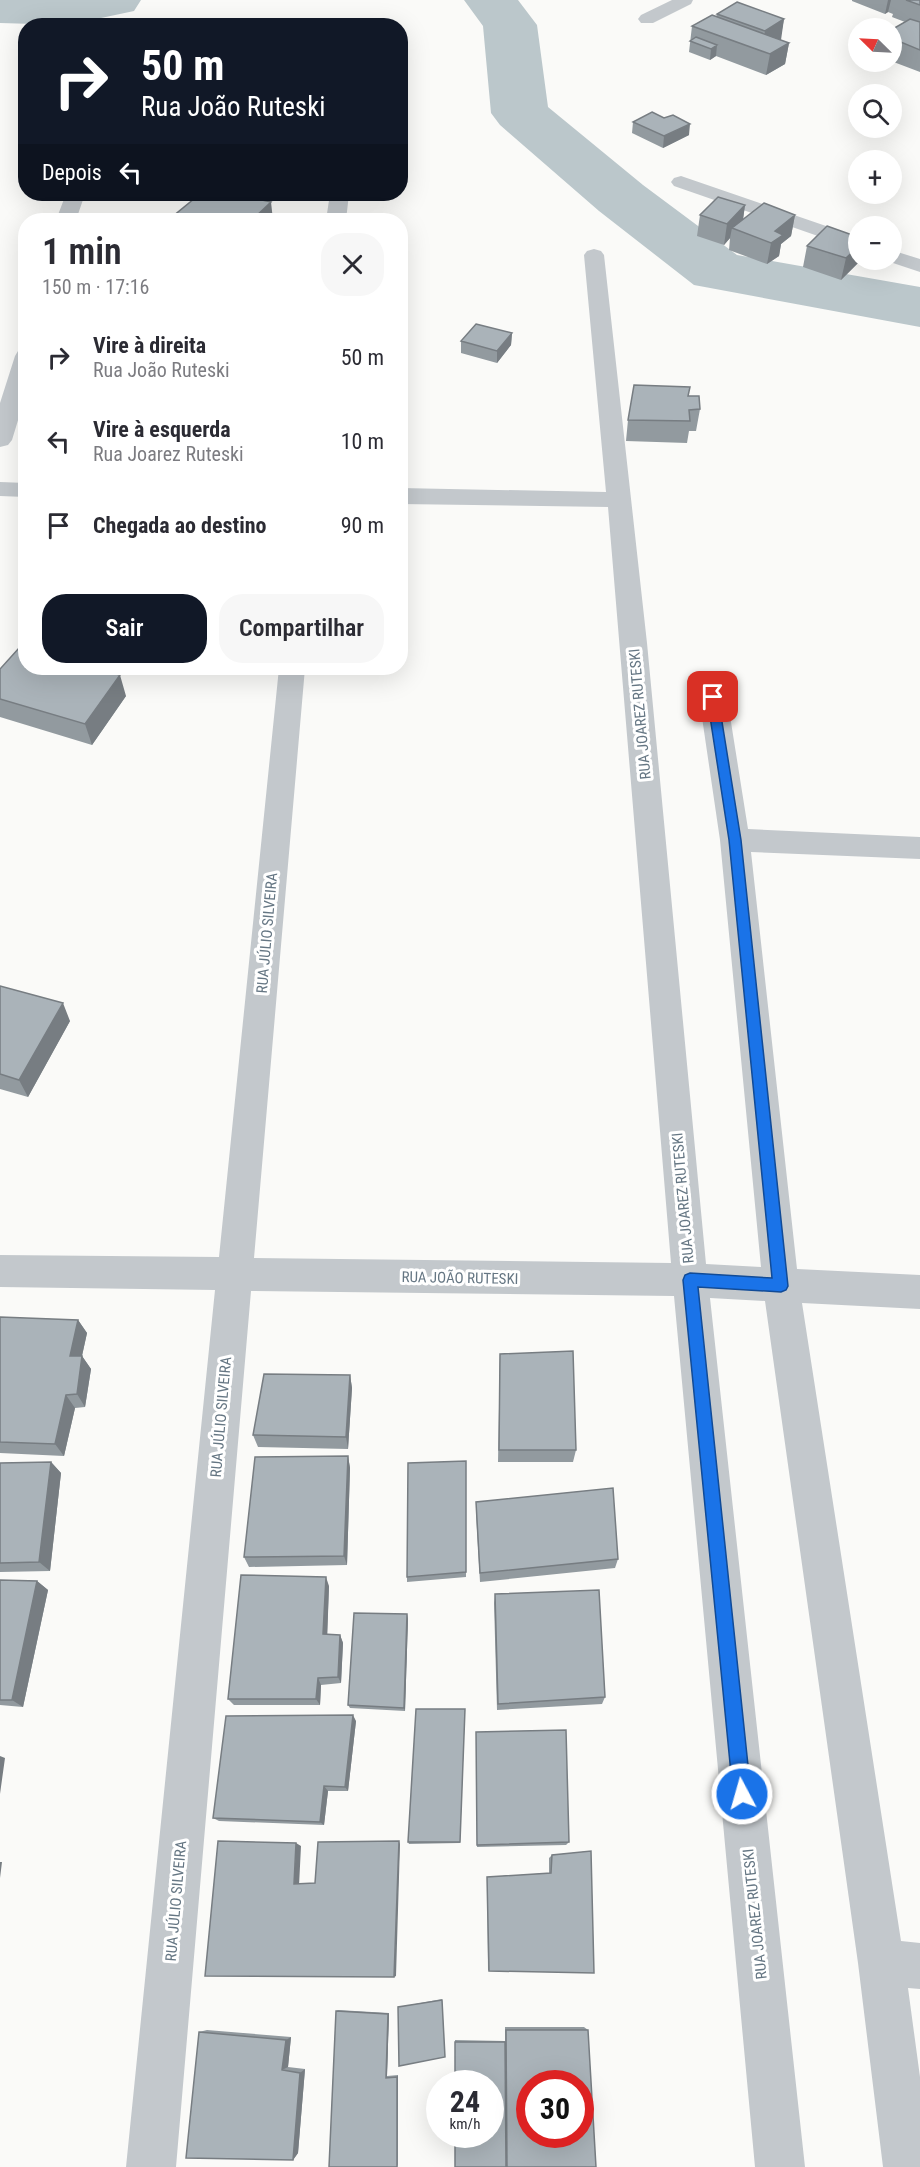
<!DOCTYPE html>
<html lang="pt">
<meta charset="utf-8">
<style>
body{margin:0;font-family:"Roboto Condensed",sans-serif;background:#f7f7f7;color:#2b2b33;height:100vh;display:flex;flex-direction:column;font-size:22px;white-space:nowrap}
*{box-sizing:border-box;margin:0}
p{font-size:20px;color:#7c7c81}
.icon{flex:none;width:33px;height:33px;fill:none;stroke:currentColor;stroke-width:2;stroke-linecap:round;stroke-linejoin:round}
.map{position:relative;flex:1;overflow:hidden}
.drawer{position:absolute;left:18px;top:213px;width:390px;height:462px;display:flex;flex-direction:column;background:#fff;border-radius:24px;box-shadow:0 6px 24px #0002}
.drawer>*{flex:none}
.banner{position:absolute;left:18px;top:18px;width:390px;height:183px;border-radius:24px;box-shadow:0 6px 24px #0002;background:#111827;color:#fff;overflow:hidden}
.needle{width:39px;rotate:294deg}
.buttons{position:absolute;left:848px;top:18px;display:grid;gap:12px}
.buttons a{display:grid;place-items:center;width:54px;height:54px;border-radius:50%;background:#fff;box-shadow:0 6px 24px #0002;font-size:30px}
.speed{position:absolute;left:426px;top:2070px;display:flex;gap:12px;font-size:30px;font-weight:700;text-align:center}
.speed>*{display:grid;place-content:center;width:78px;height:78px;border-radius:50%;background:#fff;box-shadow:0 6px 24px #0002;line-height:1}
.speed small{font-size:15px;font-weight:400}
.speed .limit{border:9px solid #d22;background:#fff;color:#111}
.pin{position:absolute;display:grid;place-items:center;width:51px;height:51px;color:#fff;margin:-26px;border-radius:12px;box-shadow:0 3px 9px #0006}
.me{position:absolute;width:66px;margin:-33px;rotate:354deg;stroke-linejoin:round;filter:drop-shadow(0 0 4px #0008)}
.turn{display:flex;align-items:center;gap:21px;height:126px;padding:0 24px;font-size:27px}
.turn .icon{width:78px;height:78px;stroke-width:2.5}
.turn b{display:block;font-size:42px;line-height:51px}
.then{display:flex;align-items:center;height:57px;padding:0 24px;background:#0003;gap:12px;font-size:22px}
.round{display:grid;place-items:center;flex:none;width:63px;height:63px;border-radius:24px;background:#f7f7f7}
.headline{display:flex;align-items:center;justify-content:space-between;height:102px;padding:0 24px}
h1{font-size:36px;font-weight:600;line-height:45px}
.cta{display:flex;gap:12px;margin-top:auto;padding:12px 24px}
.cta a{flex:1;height:69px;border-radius:24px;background:#111827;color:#fff;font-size:24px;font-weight:600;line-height:69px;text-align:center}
.cta a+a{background:#f7f7f7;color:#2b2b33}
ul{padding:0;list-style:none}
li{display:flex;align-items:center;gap:18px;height:84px;padding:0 24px}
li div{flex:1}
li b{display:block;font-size:22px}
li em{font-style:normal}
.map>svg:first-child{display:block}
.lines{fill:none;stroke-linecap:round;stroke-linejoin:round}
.river{fill:#bbc7cb;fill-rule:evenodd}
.minor{fill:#c3c8cc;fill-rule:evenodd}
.wall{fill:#929a9f}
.shaded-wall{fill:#777d82}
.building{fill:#aab3b9;stroke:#777d82;stroke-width:1.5;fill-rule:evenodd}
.route{fill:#1a73e8;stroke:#114b97;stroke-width:1.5}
.labels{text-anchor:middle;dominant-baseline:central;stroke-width:6;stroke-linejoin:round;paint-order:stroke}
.street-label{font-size:15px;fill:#657683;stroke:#fff}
</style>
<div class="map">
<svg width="920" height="2167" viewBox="0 0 920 2167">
<rect width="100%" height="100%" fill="#fafaf8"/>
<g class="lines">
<path class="river" d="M 0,0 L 141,0 L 134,11 L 68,25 L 0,23 Z
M 464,0 L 518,0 L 537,25 L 548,107 L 643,185 L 737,255 L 920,287 L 920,327 L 694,285 L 599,211 L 500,125 L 491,113 L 483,26 Z"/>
<path class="minor" d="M 672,0 L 693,0 L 691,4 L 653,23 L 641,23 L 638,19 L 641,15 Z
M 681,176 L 858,237 L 858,250 L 674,186 L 671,182 L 674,178 Z
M 66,194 L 85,194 L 76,220 L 56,220 Z
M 330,194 L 349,194 L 346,220 L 326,220 Z
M 594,249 L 601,251 L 604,255 L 647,643 L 706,1264 L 761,1267 L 720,840 L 699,697 L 703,690 L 713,687 L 723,690 L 727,697 L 748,829 L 920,837 L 920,859 L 751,852 L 797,1269 L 920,1275 L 920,1309 L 802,1303 L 901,1941 L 920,1943 L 920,1989 L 908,1988 L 920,2077 L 920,2167 L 883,2167 L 858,1963 L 765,1301 L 710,1298 L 805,2167 L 755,2167 L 674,1296 L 251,1291 L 176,2167 L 126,2167 L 215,1290 L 0,1287 L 0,1255 L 219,1257 L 279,668 L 305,668 L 254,1258 L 671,1263 L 608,507 L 400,504 L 400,488 L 606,492 L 584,255 L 587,251 Z
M 891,250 L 920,259 L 920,272 L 884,260 L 891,260 Z
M 26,349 L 26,394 L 12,440 L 8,445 L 0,447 L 0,403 L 15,356 L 18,351 Z
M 0,482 L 26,483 L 26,497 L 0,496 Z"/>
</g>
<path class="wall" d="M 852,0 L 920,0 L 920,72 L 891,61 L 891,30 L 905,22 L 892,17 L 893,14 L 888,12 L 885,14 L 852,1 Z
M 717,14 L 784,19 L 780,40 L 789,43 L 785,64 L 766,75 L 716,56 L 710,60 L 689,52 L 692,26 L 716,17 Z
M 633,122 L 689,135 L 663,148 L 632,133 Z
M 745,205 L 743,220 L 795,215 L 791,236 L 781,244 L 779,256 L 767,264 L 729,250 L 730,238 L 724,245 L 697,236 L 700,215 Z
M 172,217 L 273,220 L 173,220 Z
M 807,246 L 860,260 L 860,261 L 841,280 L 803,267 Z
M 512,333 L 511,345 L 497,363 L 461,353 L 461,341 Z
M 689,396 L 700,409 L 696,431 L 689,431 L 687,443 L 626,441 L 628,420 Z
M 0,669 L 126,696 L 92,745 L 0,717 Z
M 0,986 L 70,1021 L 28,1097 L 0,1089 Z
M 0,1317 L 78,1320 L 87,1333 L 82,1356 L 91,1369 L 85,1407 L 75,1408 L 64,1456 L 0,1453 Z
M 500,1354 L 576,1450 L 573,1462 L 498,1462 Z
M 350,1375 L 352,1388 L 348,1449 L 258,1447 L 253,1435 Z
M 348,1456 L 350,1468 L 347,1565 L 249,1567 L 244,1557 Z
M 51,1462 L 61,1473 L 50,1571 L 0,1572 L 0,1463 Z
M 476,1502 L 618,1559 L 615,1568 L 480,1582 L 476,1513 Z
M 466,1572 L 466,1577 L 407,1582 L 407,1577 Z
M 0,1580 L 37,1581 L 48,1590 L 23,1707 L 0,1705 Z
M 329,1586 L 327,1635 L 340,1635 L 343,1643 L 341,1683 L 321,1685 L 320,1705 L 234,1705 L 228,1699 Z
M 495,1594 L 605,1697 L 602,1704 L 497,1710 L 494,1603 Z
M 407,1614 L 408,1619 L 405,1711 L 350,1708 L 348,1705 Z
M 465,1709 L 460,1843 L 409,1844 L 408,1842 Z
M 356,1721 L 348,1791 L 328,1791 L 324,1825 L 219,1821 L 213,1818 Z
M 476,1732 L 569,1842 L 566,1845 L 477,1847 Z
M 591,1851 L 489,1971 L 488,1970 L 487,1877 L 549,1873 L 549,1858 L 552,1855 Z
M 442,1999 L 445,2057 L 398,2007 L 399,2007 Z
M 338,2010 L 389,2013 L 387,2076 L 398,2075 L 398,2167 L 336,2011 Z
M 505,2027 L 584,2027 L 588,2030 L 455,2084 L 455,2040 L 505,2041 Z
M 207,2030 L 291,2037 L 288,2067 L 305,2069 L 298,2153 L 293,2160 L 199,2032 Z"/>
<path class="shaded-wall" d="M 888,0 L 891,0 L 888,12 L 885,14 Z
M 784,19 L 781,40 L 762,52 L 765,31 Z
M 789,43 L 785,64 L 766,75 L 770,54 Z
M 717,45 L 716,56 L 710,60 L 711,49 Z
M 690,124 L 689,135 L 663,148 L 664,136 Z
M 271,202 L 273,220 L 252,220 Z
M 745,205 L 742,226 L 732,228 L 730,238 L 724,245 L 727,224 Z
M 795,215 L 791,236 L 781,244 L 779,256 L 767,264 L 771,243 L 775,231 Z
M 858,247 L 858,260 L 860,260 L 860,261 L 841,280 L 846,258 Z
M 512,333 L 511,345 L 497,363 L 497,351 Z
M 120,675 L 126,696 L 92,745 L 85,724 Z
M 63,1003 L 70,1021 L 28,1097 L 19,1080 Z
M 78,1320 L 87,1333 L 79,1369 L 70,1356 Z
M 82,1356 L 91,1369 L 85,1407 L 77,1394 Z
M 350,1375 L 352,1388 L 348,1449 L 346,1437 Z
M 66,1395 L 75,1408 L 64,1456 L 55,1444 Z
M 348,1456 L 350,1468 L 347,1565 L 344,1556 Z
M 51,1462 L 61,1473 L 50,1571 L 39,1562 Z
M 326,1577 L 329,1586 L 327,1642 L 323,1634 Z
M 37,1581 L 48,1590 L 23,1707 L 12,1700 Z
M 407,1614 L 408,1619 L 405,1711 L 404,1708 Z
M 340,1635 L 343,1643 L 341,1683 L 338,1677 Z
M 318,1678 L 321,1685 L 320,1705 L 316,1699 Z
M 353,1715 L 356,1721 L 348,1791 L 345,1787 Z
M 0,1756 L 5,1758 L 0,1794 Z
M 324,1786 L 328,1791 L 324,1825 L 320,1822 Z
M 399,1841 L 400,1844 L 396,1976 L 394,1977 Z
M 296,1843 L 301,1846 L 299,1886 L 294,1884 Z
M 0,1862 L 2,1862 L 0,1878 Z
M 389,2013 L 387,2076 L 386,2078 L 388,2014 Z
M 291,2037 L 288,2067 L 282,2070 L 286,2040 Z
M 305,2069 L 298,2153 L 293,2160 L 300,2073 Z
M 398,2075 L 398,2167 L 397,2077 Z"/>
<path class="building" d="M 906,0 L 920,0 L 920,5 Z
M 737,2 L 784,19 L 765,31 L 717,14 Z
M 712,15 L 789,43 L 770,54 L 692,26 Z
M 910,19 L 920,22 L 920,50 L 891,38 L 891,30 Z
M 696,37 L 717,45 L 711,49 L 690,41 Z
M 652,112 L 664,118 L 673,115 L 690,124 L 664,136 L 633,122 Z
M 200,194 L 234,194 L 271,202 L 252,220 L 184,220 L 172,217 Z
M 718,197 L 745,205 L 727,224 L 700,215 Z
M 764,203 L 795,215 L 775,231 L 783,235 L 771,243 L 732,228 Z
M 827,226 L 858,237 L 858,247 L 846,258 L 807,246 Z
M 476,324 L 512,333 L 497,351 L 461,341 Z
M 634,385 L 690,387 L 688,396 L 699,396 L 700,409 L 689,410 L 690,421 L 628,420 Z
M 19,648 L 26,649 L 26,668 L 92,668 L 120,675 L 85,724 L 0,699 L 0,669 Z
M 0,986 L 63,1003 L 19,1080 L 0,1074 Z
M 0,1317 L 78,1320 L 70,1356 L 82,1356 L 77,1394 L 66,1395 L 55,1444 L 0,1442 Z
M 573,1351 L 576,1450 L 499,1450 L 500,1354 Z
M 264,1374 L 350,1375 L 346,1437 L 253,1435 Z
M 348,1456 L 344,1556 L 244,1557 L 255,1457 Z
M 466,1461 L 466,1572 L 407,1577 L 408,1463 Z
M 51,1462 L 39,1562 L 0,1563 L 0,1463 Z
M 613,1488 L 618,1559 L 480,1573 L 476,1502 Z
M 241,1575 L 326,1577 L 323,1634 L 340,1635 L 338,1677 L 318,1678 L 316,1699 L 228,1699 Z
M 0,1580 L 37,1581 L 12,1700 L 0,1700 Z
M 599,1590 L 605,1697 L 498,1704 L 495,1594 Z
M 354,1613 L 407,1614 L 404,1708 L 348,1705 Z
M 416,1709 L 465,1709 L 460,1842 L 408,1842 Z
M 353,1715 L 345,1787 L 324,1786 L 320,1822 L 213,1818 L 226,1716 Z
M 566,1730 L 569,1842 L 477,1845 L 476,1732 Z
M 218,1841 L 296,1843 L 294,1884 L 315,1883 L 318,1842 L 399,1841 L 394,1977 L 205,1976 Z
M 591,1851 L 594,1973 L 489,1971 L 487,1877 L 551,1873 L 552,1855 Z
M 442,2000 L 445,2057 L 399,2066 L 398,2007 Z
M 336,2011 L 388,2014 L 386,2078 L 397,2077 L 397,2167 L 329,2167 Z
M 506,2030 L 588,2030 L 596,2167 L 507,2167 ZM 530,2084 L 580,2084 L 580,2134 L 530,2134 Z
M 199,2032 L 286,2040 L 282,2070 L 300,2073 L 293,2160 L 186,2158 Z
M 455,2042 L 505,2042 L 506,2167 L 455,2167 L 455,2134 L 490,2134 L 490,2084 L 455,2084 Z"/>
<path class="route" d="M 713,693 L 718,697 L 741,840 L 788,1286 L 786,1290 L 781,1292 L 698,1287 L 751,1794 L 749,1800 L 742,1803 L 736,1800 L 733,1794 L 683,1280 L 685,1275 L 690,1273 L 772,1278 L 729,840 L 707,697 Z"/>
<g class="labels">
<g class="street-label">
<text transform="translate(640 714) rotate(-95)">RUA JOAREZ RUTESKI</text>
<text transform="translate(267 933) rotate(-85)">RUA JÚLIO SILVEIRA</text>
<text transform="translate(683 1198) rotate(-95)">RUA JOAREZ RUTESKI</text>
<text transform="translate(460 1278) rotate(1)">RUA JOÃO RUTESKI</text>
<text transform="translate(221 1417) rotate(-85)">RUA JÚLIO SILVEIRA</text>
<text transform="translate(176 1901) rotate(-85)">RUA JÚLIO SILVEIRA</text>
<text transform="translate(755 1914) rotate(-96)">RUA JOAREZ RUTESKI</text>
</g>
</g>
</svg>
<div class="buttons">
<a><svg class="needle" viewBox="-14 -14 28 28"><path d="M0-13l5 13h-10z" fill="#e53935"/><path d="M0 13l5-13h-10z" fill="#7c7c81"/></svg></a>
<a><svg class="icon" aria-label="search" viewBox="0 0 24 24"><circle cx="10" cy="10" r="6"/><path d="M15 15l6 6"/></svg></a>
<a>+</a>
<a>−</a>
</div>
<div class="speed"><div>24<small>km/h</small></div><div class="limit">30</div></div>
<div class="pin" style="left:713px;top:697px;background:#d93025"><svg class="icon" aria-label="arrive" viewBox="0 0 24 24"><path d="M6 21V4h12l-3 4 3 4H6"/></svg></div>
<svg class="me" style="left:742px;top:1794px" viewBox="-20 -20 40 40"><circle r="17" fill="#1a73e8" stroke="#fff" stroke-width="3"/><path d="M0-11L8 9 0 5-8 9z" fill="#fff"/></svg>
<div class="banner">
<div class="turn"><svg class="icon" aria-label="right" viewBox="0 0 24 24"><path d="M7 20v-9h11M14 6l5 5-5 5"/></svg><div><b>50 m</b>Rua João Ruteski</div></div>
<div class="then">Depois<svg class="icon" aria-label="left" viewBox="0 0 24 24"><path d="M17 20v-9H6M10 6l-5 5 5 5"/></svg></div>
</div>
<section class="drawer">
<div class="headline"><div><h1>1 min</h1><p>150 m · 17:16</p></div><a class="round"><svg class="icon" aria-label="close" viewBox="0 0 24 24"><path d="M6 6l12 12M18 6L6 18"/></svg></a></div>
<ul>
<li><svg class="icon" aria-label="right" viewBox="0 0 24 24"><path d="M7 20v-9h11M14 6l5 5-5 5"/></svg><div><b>Vire à direita</b><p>Rua João Ruteski</p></div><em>50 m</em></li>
<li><svg class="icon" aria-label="left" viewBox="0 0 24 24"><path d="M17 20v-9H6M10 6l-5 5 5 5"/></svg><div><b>Vire à esquerda</b><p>Rua Joarez Ruteski</p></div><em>10 m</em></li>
<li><svg class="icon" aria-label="arrive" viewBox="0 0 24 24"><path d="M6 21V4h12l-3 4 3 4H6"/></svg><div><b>Chegada ao destino</b></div><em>90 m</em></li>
</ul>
<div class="cta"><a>Sair</a><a>Compartilhar</a></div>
</section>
</div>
